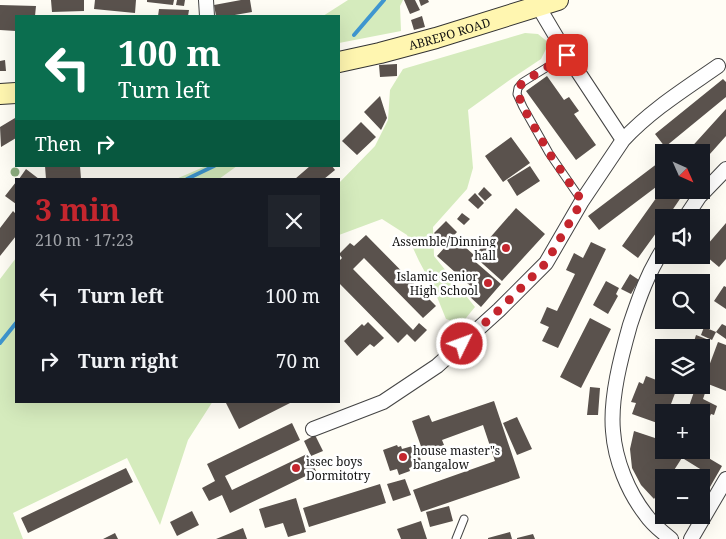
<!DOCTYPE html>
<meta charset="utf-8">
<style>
body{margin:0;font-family:"Noto Serif",serif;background:#20242c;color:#f1f3f6;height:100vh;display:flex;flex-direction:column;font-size:19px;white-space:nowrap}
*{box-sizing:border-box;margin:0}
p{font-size:16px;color:#9ea1a6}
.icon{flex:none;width:28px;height:28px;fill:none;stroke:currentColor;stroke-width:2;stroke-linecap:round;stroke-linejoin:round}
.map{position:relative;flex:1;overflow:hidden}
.side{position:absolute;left:15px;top:178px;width:325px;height:225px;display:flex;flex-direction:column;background:#171b24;border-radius:0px;box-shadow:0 5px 20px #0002}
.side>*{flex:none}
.guide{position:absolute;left:15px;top:15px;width:325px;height:152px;border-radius:0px;box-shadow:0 5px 20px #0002;background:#0b6e4f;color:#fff;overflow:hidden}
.needle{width:32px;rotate:135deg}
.buttons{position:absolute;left:655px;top:144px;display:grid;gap:10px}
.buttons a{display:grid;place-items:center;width:55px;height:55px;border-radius:0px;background:#171b24;box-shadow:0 5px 20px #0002;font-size:25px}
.pin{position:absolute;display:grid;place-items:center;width:42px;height:42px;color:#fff;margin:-21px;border-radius:10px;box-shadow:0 2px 8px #0006}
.me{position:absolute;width:55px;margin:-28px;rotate:48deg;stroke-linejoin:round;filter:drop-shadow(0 0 4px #0008)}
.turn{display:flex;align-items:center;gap:18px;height:105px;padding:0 20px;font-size:22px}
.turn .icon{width:65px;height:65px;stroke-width:2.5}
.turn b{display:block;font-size:35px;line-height:42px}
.then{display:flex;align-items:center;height:48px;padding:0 20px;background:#0003;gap:10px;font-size:19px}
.round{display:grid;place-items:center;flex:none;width:52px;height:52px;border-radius:0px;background:#20242c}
.headline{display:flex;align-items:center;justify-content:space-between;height:85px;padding:0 20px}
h1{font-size:30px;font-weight:700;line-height:38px;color:#c4262e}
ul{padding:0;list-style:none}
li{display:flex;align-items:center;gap:15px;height:65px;padding:0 20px}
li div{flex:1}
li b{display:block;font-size:19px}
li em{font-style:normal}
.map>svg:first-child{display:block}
.green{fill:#d5ebbd}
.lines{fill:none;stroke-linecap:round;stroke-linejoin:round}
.stream{stroke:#3f96cf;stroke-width:4}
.building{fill:#5a524d}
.service-casing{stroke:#444;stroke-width:9}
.minor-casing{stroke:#444;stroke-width:16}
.secondary-casing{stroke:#333;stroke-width:22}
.service{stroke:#fff;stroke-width:7}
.minor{stroke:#fff;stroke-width:14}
.secondary{stroke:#fff6b0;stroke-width:20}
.tree{fill:#8dad7f}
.route{stroke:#c4262e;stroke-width:9;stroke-dasharray:0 16.2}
.poi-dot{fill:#c4262e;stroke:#fff;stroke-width:2}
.labels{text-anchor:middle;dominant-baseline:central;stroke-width:5;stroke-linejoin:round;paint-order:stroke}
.street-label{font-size:12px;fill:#111;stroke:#fff}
.poi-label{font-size:12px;fill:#111;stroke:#fff;text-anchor:end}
</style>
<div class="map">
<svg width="726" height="539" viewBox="0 0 726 539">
<rect width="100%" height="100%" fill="#fffdf5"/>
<path class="green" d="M 348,0 L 403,0 L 400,6 L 401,31 L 339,43 L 339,16 L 323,16 Z
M 525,33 L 538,34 L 549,43 L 541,59 L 511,79 L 468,110 L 473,168 L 467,189 L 433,227 L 434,256 L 475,307 L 461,324 L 446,319 L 433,287 L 419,261 L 407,235 L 382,219 L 339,235 L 339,183 L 375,146 L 388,120 L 390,90 L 403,69 Z
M 206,166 L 237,166 L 219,179 L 176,179 Z
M 16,258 L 16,401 L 213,401 L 188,440 L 160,525 L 127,458 L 13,513 L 23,539 L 0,539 L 0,279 Z"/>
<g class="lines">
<path class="stream" d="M 354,35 L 384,0
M 187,179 L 214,166
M 0,343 L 16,323"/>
</g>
<path class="building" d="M 51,0 L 84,0 L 84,11 L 52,12 Z
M 95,0 L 136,0 L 135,13 L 94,9 Z
M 147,0 L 174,0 L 173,5 L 147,2 Z
M 177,0 L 185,0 L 184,6 L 176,5 Z
M 241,0 L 250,0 L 252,12 L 229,16 L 216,16 L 214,5 Z
M 404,0 L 415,0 L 420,10 L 410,14 Z
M 419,0 L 428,0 L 429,2 L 421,6 Z
M 0,5 L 36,6 L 35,16 L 16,16 L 16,31 L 0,30 Z
M 159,9 L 189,10 L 188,16 L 158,16 Z
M 422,16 L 425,27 L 414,30 L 411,20 Z
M 5,60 L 6,71 L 0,71 L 0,61 Z
M 397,64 L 397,76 L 380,77 L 379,65 Z
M 547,76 L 564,100 L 569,97 L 579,111 L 574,114 L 596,145 L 576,160 L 526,91 Z
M 723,79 L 726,82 L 726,97 L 665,147 L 655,134 Z
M 380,96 L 387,118 L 381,130 L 364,112 Z
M 726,109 L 726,136 L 701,164 L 701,152 L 687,152 Z
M 15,118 L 16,121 L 16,138 L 1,147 L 0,127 Z
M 361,122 L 376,137 L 357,155 L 342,141 Z
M 511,137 L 530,163 L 503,182 L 485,156 Z
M 658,163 L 664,171 L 664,181 L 599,230 L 588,216 Z
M 45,166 L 80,166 L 81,179 L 46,179 Z
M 310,166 L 332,166 L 335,170 L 324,179 L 295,179 Z
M 530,166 L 540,181 L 517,196 L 507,180 Z
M 26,169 L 39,179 L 19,179 Z
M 16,182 L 16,204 L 5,196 Z
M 484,187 L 492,195 L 485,201 L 478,194 Z
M 664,187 L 664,190 L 686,190 L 667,218 L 664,218 L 664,222 L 638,258 L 622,246 Z
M 475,193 L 484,203 L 478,209 L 468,200 Z
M 516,208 L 545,234 L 502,281 L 474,256 Z
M 13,211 L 16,214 L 16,236 L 0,256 L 0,228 Z
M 462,213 L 470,219 L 464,225 L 457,219 Z
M 446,221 L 457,232 L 446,244 L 434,233 Z
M 726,223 L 726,259 L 719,267 L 701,252 Z
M 366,235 L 436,306 L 423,318 L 364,258 L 353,269 L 413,330 L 419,323 L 427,330 L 415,342 L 407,334 L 398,343 L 339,283 L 339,261 L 342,258 L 339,254 L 350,243 L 354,246 Z
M 454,237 L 474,255 L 471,258 L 501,284 L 481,307 L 469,296 L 475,290 L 437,256 Z
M 591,242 L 606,249 L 558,348 L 542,341 L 549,327 L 540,323 L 547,307 L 557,311 L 575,274 L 566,270 L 574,253 L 583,258 Z
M 630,274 L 639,280 L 631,294 L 621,289 Z
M 606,281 L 619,288 L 616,294 L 618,296 L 608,314 L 593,305 Z
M 724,286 L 726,287 L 726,309 L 714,301 Z
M 590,318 L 611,329 L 581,388 L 560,377 Z
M 368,322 L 384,338 L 374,347 L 370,344 L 357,356 L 344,341 L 362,324 L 364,326 Z
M 722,324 L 726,326 L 726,339 L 716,332 Z
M 704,327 L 716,332 L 712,340 L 701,335 Z
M 696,335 L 709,340 L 701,360 L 701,348 L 692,348 Z
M 718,342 L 726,345 L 726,391 L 703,382 Z
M 646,376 L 664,383 L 664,385 L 677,388 L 668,412 L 664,412 L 663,425 L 632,414 L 636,403 L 631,402 L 639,382 L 643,384 Z
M 590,387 L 600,388 L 598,415 L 587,415 Z
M 695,389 L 705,393 L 703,399 L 717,406 L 714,415 L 711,414 L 701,435 L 701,412 L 687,412 Z
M 225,401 L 294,401 L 239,429 Z
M 494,401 L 520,478 L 421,512 L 413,490 L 495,461 L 483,425 L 442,440 L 444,445 L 423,452 L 412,421 L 429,415 L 432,422 Z
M 517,417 L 532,449 L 517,455 L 503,423 Z
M 292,423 L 300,440 L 225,476 L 232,490 L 307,454 L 316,471 L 230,513 L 222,495 L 209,501 L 202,488 L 215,481 L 207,464 Z
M 634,431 L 664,441 L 664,450 L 687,450 L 669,478 L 664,478 L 664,485 L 654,499 L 641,485 L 632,468 L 630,449 Z
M 315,435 L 323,451 L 311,456 L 304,441 Z
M 397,445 L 398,447 L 401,446 L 402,449 L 416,445 L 422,464 L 409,468 L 410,471 L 399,475 L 397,469 L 390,471 L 383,450 Z
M 690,450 L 695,450 L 722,466 L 710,487 L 701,482 L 701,479 L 705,472 L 684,459 Z
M 126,468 L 133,482 L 28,533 L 21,518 Z
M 405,479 L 411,495 L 393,501 L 387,484 Z
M 380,484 L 386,503 L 309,527 L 303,508 Z
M 296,498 L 306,532 L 288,537 L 283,523 L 265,528 L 259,509 Z
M 449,506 L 453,521 L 430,527 L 426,512 Z
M 192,511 L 199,525 L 177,536 L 170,522 Z
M 421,521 L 427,539 L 401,539 L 397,529 Z
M 243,528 L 247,539 L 216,539 Z
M 510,532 L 512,539 L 488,539 L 488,538 Z
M 115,533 L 118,539 L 103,539 Z
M 533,534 L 535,539 L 517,539 L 517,538 Z"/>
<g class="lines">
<g class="service-casing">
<path id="service" d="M 567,55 L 523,82 L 518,88 L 517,94 L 523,107 L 549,153 L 582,201
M 456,539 L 464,519"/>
</g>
<g class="minor-casing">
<path id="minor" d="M 206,0 L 207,16
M 623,140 C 651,110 685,89 718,66
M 685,218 L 699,197 L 726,169
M 664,248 C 648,272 639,298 630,325 C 621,357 610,398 613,431 C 615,460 628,492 646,515 C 652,524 662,532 671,539
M 313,429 L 383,402 L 437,366 L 499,310 L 546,263 L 582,201 L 623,140 L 567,55 L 538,6
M 691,539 L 726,479"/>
</g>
<g class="secondary-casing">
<g id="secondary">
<path id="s1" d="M 339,62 L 380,53 L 436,38 L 558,0"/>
<path d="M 0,94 L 16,93"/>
</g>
</g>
<use href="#service" class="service"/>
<use href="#minor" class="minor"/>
<use href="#secondary" class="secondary"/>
</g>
<circle class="tree" cx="15" cy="172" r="4.5"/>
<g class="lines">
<path class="route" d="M 462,344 L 499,310 L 546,263 L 582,201 L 549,153 L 523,107 L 518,94 L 518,88 L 523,82 L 567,55"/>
</g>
<g class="poi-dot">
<circle cx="506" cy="248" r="5"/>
<circle cx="488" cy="283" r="5"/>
<circle cx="403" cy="457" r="5"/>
<circle cx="296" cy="468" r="5"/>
</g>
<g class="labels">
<g class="street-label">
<text stroke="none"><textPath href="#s1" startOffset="114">ABREPO ROAD</textPath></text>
</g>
<g class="poi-label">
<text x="496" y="241">Assemble/Dinning<tspan x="496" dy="14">hall</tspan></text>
<text x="478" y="276">Islamic Senior<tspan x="478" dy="14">High School</tspan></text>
<text x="413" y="450" text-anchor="start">house master"s<tspan x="413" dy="14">bangalow</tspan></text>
<text x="306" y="461" text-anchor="start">issec boys<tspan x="306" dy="14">Dormitotry</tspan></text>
</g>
</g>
</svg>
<div class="buttons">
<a><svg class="needle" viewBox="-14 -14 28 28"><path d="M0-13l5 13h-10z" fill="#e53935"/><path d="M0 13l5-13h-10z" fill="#9ea1a6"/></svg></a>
<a><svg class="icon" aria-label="sound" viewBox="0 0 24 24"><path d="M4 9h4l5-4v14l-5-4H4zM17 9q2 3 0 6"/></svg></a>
<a><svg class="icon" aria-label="search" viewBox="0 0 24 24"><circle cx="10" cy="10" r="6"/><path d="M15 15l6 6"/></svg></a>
<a><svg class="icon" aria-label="layers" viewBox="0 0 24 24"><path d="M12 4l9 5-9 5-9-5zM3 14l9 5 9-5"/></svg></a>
<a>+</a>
<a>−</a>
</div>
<div class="pin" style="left:567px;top:55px;background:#d93025"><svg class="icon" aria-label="arrive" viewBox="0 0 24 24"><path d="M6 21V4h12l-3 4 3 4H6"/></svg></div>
<svg class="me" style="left:462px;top:344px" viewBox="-20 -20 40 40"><circle r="17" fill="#c4262e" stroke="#fff" stroke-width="3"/><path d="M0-11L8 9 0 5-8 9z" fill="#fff"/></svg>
<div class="guide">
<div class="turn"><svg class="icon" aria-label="left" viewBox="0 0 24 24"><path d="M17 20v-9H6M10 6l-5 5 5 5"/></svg><div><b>100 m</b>Turn left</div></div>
<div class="then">Then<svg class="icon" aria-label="right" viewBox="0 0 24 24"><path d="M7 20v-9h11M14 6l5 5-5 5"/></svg></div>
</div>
<section class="side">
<div class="headline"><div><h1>3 min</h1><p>210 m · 17:23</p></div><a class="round"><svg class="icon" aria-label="close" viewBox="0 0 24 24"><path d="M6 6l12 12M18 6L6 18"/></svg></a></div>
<ul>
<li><svg class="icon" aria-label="left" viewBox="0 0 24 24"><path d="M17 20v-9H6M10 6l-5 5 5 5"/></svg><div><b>Turn left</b></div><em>100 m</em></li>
<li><svg class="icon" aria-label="right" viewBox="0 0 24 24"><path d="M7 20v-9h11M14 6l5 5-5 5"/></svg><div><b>Turn right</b></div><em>70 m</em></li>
</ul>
</section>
</div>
